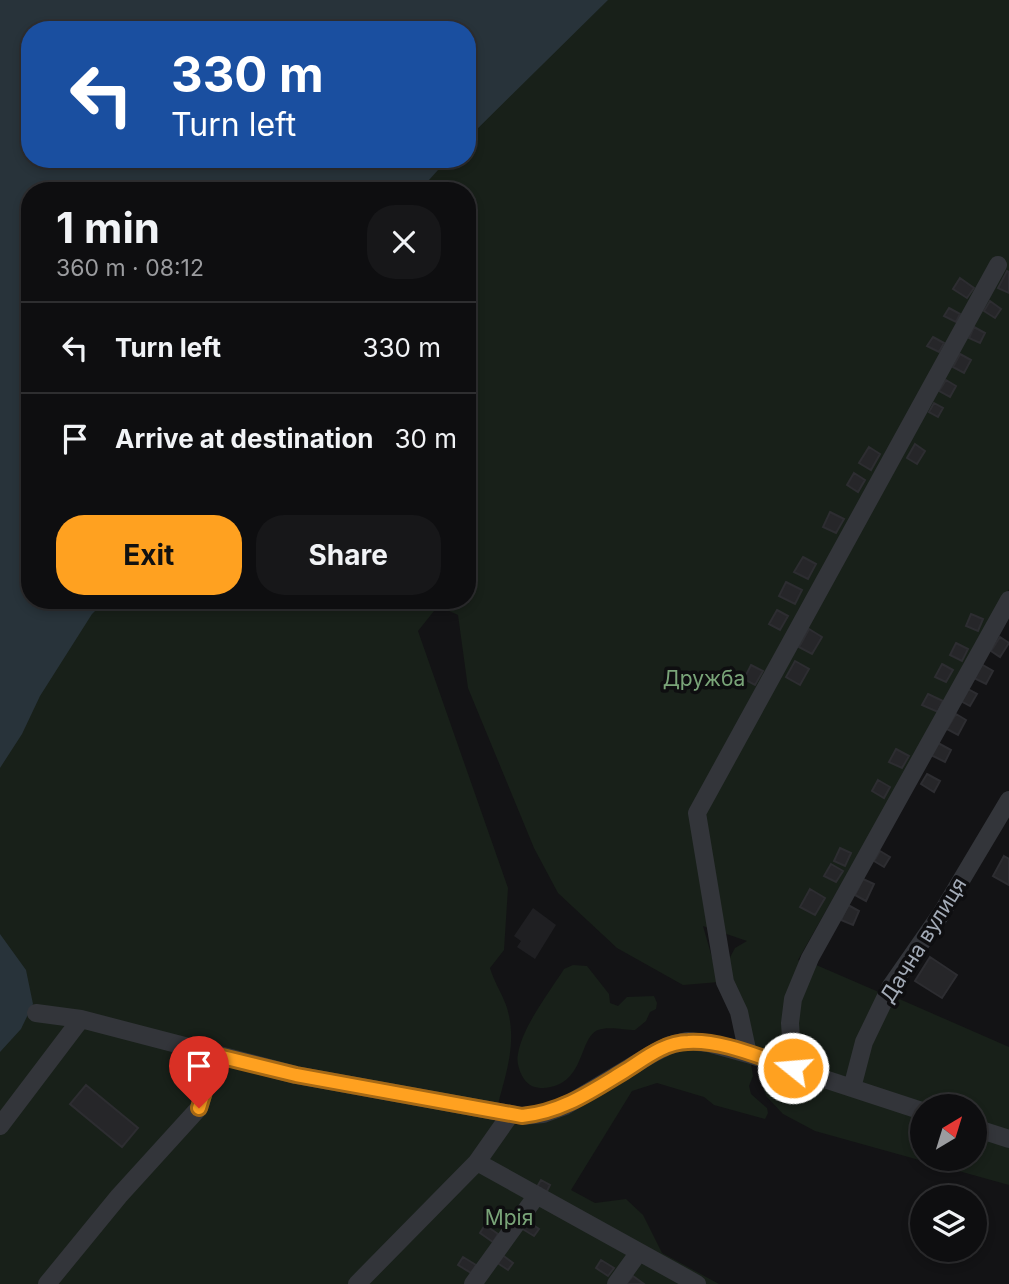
<!DOCTYPE html>
<meta charset="utf-8">
<style>
body{margin:0;font-family:Inter,sans-serif;background:#171719;color:#f1f3f6;height:100vh;display:flex;flex-direction:column;font-size:26px;white-space:nowrap}
*{box-sizing:border-box;margin:0}
p{font-size:23px;color:#9b9c9f}
.icon{flex:none;width:38px;height:38px;fill:none;stroke:currentColor;stroke-width:2;stroke-linecap:round;stroke-linejoin:round}
.map{position:relative;flex:1;overflow:hidden}
.drawer{position:absolute;left:21px;top:182px;width:455px;height:427px;display:flex;flex-direction:column;background:#0e0e10;border-radius:28px;box-shadow:0 4px 10px #0003,0 0 0 2px #2e2e30}
.drawer>*{flex:none}
.banner{position:absolute;left:21px;top:21px;width:455px;height:147px;border-radius:28px;box-shadow:0 4px 10px #0003,0 0 0 2px #2e2e30;background:#1a4fa0;color:#fff;overflow:hidden}
.needle{width:46px;rotate:38deg}
.controls{position:absolute;left:910px;top:1094px;display:grid;gap:14px}
.controls a{display:grid;place-items:center;width:77px;height:77px;border-radius:50%;background:#0e0e10;box-shadow:0 4px 10px #0003,0 0 0 2px #2e2e30;font-size:35px}
.pin{position:absolute;display:grid;place-items:center;width:60px;height:60px;color:#fff;margin:-72px -30px;border-radius:50% 50% 50% 0;rotate:-45deg;box-shadow:0 0 7px #0007}
.pin .icon{rotate:45deg}
.me{position:absolute;width:77px;margin:-38px;rotate:287deg;stroke-linejoin:round;filter:drop-shadow(0 0 5px #0008)}
.turn{display:flex;align-items:center;gap:24px;height:147px;padding:0 35px;font-size:32px}
.turn .icon{width:91px;height:91px;stroke-width:2.5}
.turn b{display:block;font-size:49px;line-height:60px}
.round{display:grid;place-items:center;flex:none;width:74px;height:74px;border-radius:28px;background:#171719}
.summary{display:flex;align-items:center;justify-content:space-between;height:119px;padding:0 35px}
h1{font-size:42px;font-weight:700;line-height:52px}
.button{display:flex;gap:14px;margin-top:auto;padding:14px 35px}
.button a{flex:1;height:80px;border-radius:28px;background:#ffa120;color:#111;font-size:28px;font-weight:700;line-height:80px;text-align:center}
.button a+a{background:#171719;color:#f1f3f6}
ul{padding:0;list-style:none}
li{display:flex;align-items:center;gap:21px;height:91px;padding:0 35px;border-top:2px solid #2e2e30}
li div{flex:1}
li b{display:block;font-size:26px}
li em{font-style:normal}
.map>svg:first-child{display:block}
.built{fill:#1f1f22}
.green{fill:#182019}
.water{fill:#28333a}
.building{fill:#262629;stroke:#2d2d31;stroke-width:2}
.lines{fill:none;stroke-linecap:round;stroke-linejoin:round}
.minor{stroke:#33353a;stroke-width:18}
.route-casing{stroke:#a66915;stroke-width:18}
.route{stroke:#ffa120;stroke-width:12}
.labels{text-anchor:middle;dominant-baseline:central;stroke-width:7;stroke-linejoin:round;paint-order:stroke}
.park-label{font-size:21px;fill:#79a478;stroke:#0e0e10}
.street-label{font-size:21px;fill:#a3abb7;stroke:#0e0e10}
</style>
<div class="map">
<svg width="1009" height="1284" viewBox="0 0 1009 1284">
<rect width="100%" height="100%" fill="#131315"/>
<path class="built" d="M 533,908 L 556,925 L 535,959 L 517,947 L 521,941 L 514,936 Z"/>
<path class="green" d="M 524,0 L 1009,0 L 1009,589 L 798,960 L 801,962 L 788,1062 L 751,1048 L 725,967 L 735,948 L 747,941 L 703,926 L 719,982 L 683,985 L 617,948 L 558,893 L 534,848 L 468,688 L 458,615 L 438,606 L 418,631 L 508,888 L 504,950 L 490,968 C 494,982 503,995 507,1008 C 519,1047 502,1083 494,1121 L 519,1125 L 544,1120 L 670,1049 L 707,1048 L 751,1064 L 753,1076 L 749,1086 L 751,1094 L 767,1108 L 768,1113 L 765,1119 L 714,1105 L 704,1097 L 657,1083 L 632,1091 L 571,1190 L 595,1203 L 626,1199 L 643,1215 L 662,1253 L 719,1284 L 0,1284 L 0,731 L 32,600 L 467,600 L 467,191 L 379,191 L 403,159 L 467,159 L 467,72 Z
M 814,964 L 881,993 L 844,1081 L 797,1065 L 798,1001 Z
M 573,965 L 587,966 L 609,994 L 610,1003 L 618,1006 L 627,997 L 654,996 L 657,1003 L 656,1009 L 650,1012 L 646,1021 L 635,1030 C 625,1030 608,1026 598,1030 C 578,1038 586,1086 543,1088 C 535,1088 529,1086 524,1079 C 520,1073 516,1062 518,1054 C 522,1027 549,993 564,969 Z
M 891,998 L 897,998 L 1009,1047 L 1009,1134 L 975,1123 L 975,1106 L 924,1106 L 857,1084 L 868,1044 Z
M 767,1068 L 922,1119 L 922,1158 L 975,1158 L 975,1136 L 1009,1147 L 1009,1185 L 815,1131 L 783,1114 L 766,1096 L 760,1079 Z"/>
<path class="water" d="M 0,0 L 608,0 L 467,139 L 467,30 L 30,30 L 30,159 L 448,159 L 419,191 L 30,191 L 30,600 L 106,600 L 92,614 L 40,696 L 22,734 L 0,768 Z
M 0,934 L 26,970 L 33,1004 L 21,1029 L 0,1052 Z"/>
<path class="building" d="M 1007,271 L 1009,272 L 1009,293 L 998,288 Z
M 960,278 L 974,288 L 967,298 L 953,289 Z
M 990,301 L 1001,309 L 995,318 L 984,311 Z
M 949,308 L 960,314 L 956,322 L 944,316 Z
M 974,327 L 985,333 L 980,343 L 969,338 Z
M 933,337 L 944,343 L 939,352 L 927,346 Z
M 960,354 L 971,360 L 964,373 L 953,367 Z
M 946,380 L 956,386 L 950,397 L 939,391 Z
M 934,403 L 943,408 L 938,417 L 929,412 Z
M 915,444 L 925,451 L 917,464 L 907,458 Z
M 869,447 L 880,454 L 871,470 L 859,463 Z
M 854,473 L 865,480 L 858,492 L 847,485 Z
M 830,512 L 844,519 L 836,533 L 823,527 Z
M 803,557 L 816,564 L 808,579 L 794,572 Z
M 786,582 L 802,590 L 795,604 L 779,596 Z
M 777,610 L 788,616 L 780,630 L 769,624 Z
M 971,614 L 983,619 L 978,631 L 966,626 Z
M 809,629 L 822,637 L 812,654 L 799,647 Z
M 1000,637 L 1009,643 L 1000,657 L 991,651 Z
M 956,643 L 968,649 L 962,661 L 950,655 Z
M 795,661 L 809,669 L 800,685 L 786,677 Z
M 942,664 L 953,670 L 946,682 L 935,677 Z
M 981,664 L 993,671 L 986,684 L 974,678 Z
M 751,665 L 763,671 L 755,685 L 744,679 Z
M 968,689 L 977,694 L 970,706 L 961,701 Z
M 928,694 L 943,701 L 938,712 L 922,705 Z
M 956,714 L 966,720 L 958,735 L 947,729 Z
M 938,743 L 951,750 L 945,762 L 931,755 Z
M 896,749 L 909,756 L 902,768 L 889,762 Z
M 927,774 L 940,781 L 934,792 L 921,784 Z
M 878,780 L 890,787 L 884,798 L 872,791 Z
M 840,848 L 851,853 L 845,866 L 834,861 Z
M 880,851 L 890,857 L 884,867 L 874,861 Z
M 1004,856 L 1009,859 L 1009,885 L 993,876 Z
M 831,864 L 843,871 L 836,882 L 824,876 Z
M 863,879 L 874,884 L 866,901 L 855,895 Z
M 810,889 L 825,898 L 815,915 L 800,907 Z
M 848,905 L 859,911 L 853,925 L 841,920 Z
M 930,957 L 957,975 L 942,998 L 915,981 Z
M 86,1085 L 138,1128 L 122,1147 L 70,1104 Z
M 541,1180 L 550,1185 L 546,1193 L 537,1187 Z
M 526,1220 L 539,1229 L 534,1236 L 521,1228 Z
M 485,1225 L 498,1234 L 493,1242 L 480,1233 Z
M 501,1254 L 513,1263 L 508,1270 L 496,1262 Z
M 463,1257 L 476,1265 L 471,1273 L 458,1265 Z
M 601,1260 L 614,1268 L 608,1276 L 596,1268 Z
M 633,1276 L 644,1284 L 626,1284 Z"/>
<g class="lines">
<path class="minor" d="M 36,1013 L 81,1019
M 748,1054 L 739,1012 L 725,982 L 697,813 L 998,265
M 793,1068 L 790,1023 L 793,999 L 810,958 L 1009,600
M 852,1088 L 864,1042 L 891,986 L 941,914 L 1009,800
M 0,1126 L 81,1019 L 296,1075 L 522,1116 L 543,1114 L 565,1106 L 652,1054 L 670,1045 L 687,1041 L 708,1043 L 748,1054 L 922,1111
M 975,1128 L 1009,1139
M 477,1162 L 697,1284
M 47,1284 L 119,1196 L 199,1108 L 207,1082 L 206,1053
M 357,1284 L 477,1162 L 510,1115
M 473,1284 L 537,1195
M 616,1284 L 639,1252"/>
</g>
<g class="lines">
<g class="route-casing">
<path id="route" d="M 199,1108 L 207,1082 L 206,1053 L 296,1075 L 522,1116 C 562,1112 592,1091 625,1071 C 644,1059 665,1042 688,1042 C 723,1040 761,1058 793,1068"/>
</g>
<use href="#route" class="route"/>
</g>
<g class="labels">
<g class="park-label">
<text x="704" y="678">Дружба</text>
<text x="509" y="1217">Мрія</text>
</g>
<g class="street-label">
<text transform="translate(923 940) rotate(-58)">Дачна вулиця</text>
</g>
</g>
</svg>
<div class="controls">
<a><svg class="needle" viewBox="-14 -14 28 28"><path d="M0-13l5 13h-10z" fill="#e53935"/><path d="M0 13l5-13h-10z" fill="#9b9c9f"/></svg></a>
<a><svg class="icon" aria-label="layers" viewBox="0 0 24 24"><path d="M12 4l9 5-9 5-9-5zM3 14l9 5 9-5"/></svg></a>
</div>
<div class="pin" style="left:199px;top:1108px;background:#d93025"><svg class="icon" aria-label="arrive" viewBox="0 0 24 24"><path d="M6 21V4h12l-3 4 3 4H6"/></svg></div>
<svg class="me" style="left:793px;top:1068px" viewBox="-20 -20 40 40"><circle r="17" fill="#ffa120" stroke="#fff" stroke-width="3"/><path d="M0-11L8 9 0 5-8 9z" fill="#fff"/></svg>
<div class="banner">
<div class="turn"><svg class="icon" aria-label="left" viewBox="0 0 24 24"><path d="M17 20v-9H6M10 6l-5 5 5 5"/></svg><div><b>330 m</b>Turn left</div></div>
</div>
<section class="drawer">
<div class="summary"><div><h1>1 min</h1><p>360 m · 08:12</p></div><a class="round"><svg class="icon" aria-label="close" viewBox="0 0 24 24"><path d="M6 6l12 12M18 6L6 18"/></svg></a></div>
<ul>
<li><svg class="icon" aria-label="left" viewBox="0 0 24 24"><path d="M17 20v-9H6M10 6l-5 5 5 5"/></svg><div><b>Turn left</b></div><em>330 m</em></li>
<li><svg class="icon" aria-label="arrive" viewBox="0 0 24 24"><path d="M6 21V4h12l-3 4 3 4H6"/></svg><div><b>Arrive at destination</b></div><em>30 m</em></li>
</ul>
<div class="button"><a>Exit</a><a>Share</a></div>
</section>
</div>
